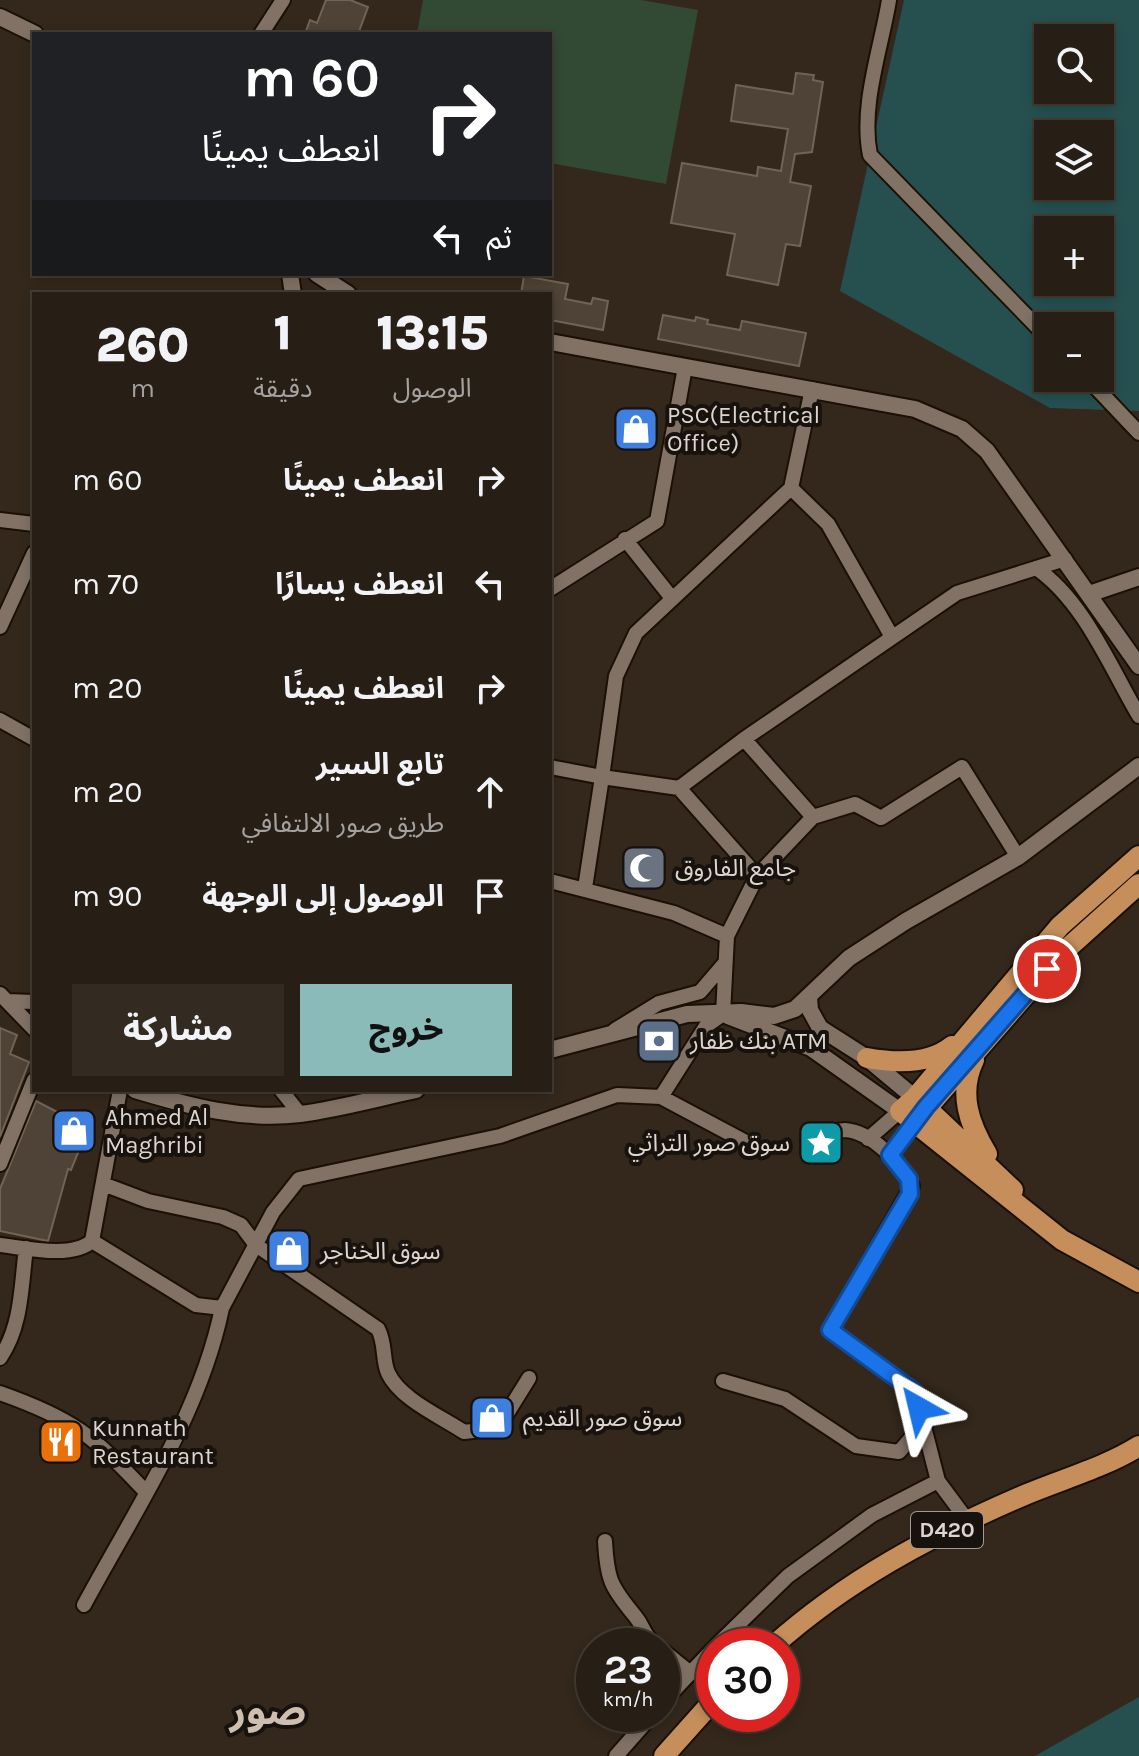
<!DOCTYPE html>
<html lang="ar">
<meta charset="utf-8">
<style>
body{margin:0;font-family:Karla,"Noto Sans Arabic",sans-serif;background:#332b22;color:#f1f3f6;direction:rtl;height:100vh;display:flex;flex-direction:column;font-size:30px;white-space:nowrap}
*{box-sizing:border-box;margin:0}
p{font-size:26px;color:#a4a2a0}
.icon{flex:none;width:44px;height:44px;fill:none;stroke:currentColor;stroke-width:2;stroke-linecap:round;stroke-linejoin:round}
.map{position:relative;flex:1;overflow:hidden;direction:ltr}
.panel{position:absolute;left:32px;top:292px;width:520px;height:800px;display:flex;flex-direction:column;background:#271e15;border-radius:0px;box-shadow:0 4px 12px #0003,0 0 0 2px #433c34;direction:rtl}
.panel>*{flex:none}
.top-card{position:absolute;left:32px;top:32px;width:520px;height:244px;border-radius:0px;box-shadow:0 4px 12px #0003,0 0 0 2px #433c34;direction:rtl;background:#202124;color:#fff;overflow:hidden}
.controls{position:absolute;left:1034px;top:24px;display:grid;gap:16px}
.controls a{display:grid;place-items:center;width:80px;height:80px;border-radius:0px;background:#271e15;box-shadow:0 4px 12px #0003,0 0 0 2px #433c34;font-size:40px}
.speed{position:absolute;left:576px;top:1628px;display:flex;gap:16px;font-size:40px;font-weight:700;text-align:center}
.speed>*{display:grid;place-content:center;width:104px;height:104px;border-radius:50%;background:#271e15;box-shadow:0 4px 12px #0003,0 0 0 2px #433c34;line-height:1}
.speed small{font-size:20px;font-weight:400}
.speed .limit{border:12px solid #d22;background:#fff;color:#111}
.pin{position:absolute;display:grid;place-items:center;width:68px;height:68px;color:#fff;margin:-34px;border:4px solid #fff;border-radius:50%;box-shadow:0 2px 8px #0007}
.me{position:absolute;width:88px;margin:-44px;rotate:323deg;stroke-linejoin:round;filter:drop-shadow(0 0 6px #0008)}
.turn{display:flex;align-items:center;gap:28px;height:168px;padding:0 40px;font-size:36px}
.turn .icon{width:104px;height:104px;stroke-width:2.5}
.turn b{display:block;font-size:56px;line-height:68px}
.then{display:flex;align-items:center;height:76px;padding:0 40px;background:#0003;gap:16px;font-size:30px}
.eta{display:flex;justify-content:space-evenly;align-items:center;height:136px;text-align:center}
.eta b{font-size:48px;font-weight:800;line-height:56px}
.cta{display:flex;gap:16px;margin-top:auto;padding:16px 40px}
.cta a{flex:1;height:92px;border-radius:0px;background:#8bbbb9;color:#111;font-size:32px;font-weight:800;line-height:92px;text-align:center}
.cta a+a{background:#332b22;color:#f1f3f6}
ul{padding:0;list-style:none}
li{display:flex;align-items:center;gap:24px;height:104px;padding:0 40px}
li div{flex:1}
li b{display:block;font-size:30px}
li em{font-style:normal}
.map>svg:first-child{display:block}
.green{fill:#324934}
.water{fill:#265050;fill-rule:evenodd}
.building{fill:#4f4236;stroke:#716356;stroke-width:2}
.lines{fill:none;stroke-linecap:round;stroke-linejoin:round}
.minor-casing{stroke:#1b1006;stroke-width:18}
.tertiary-casing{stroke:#1b1006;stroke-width:20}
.primary-casing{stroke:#1b1006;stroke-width:24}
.minor{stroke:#817265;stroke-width:14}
.tertiary{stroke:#817265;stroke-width:16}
.primary{stroke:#c58e5b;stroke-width:20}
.route-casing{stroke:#114b97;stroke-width:20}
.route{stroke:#1a73e8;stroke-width:14}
.labels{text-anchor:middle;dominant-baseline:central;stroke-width:8;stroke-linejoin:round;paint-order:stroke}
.shield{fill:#17120d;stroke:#a29a93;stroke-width:2}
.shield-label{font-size:22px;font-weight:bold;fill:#ddd5cd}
.poi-label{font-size:24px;fill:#ddd5cd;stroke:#17120d;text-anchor:start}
.town-label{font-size:40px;font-weight:bold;fill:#cebeb0;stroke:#17120d}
</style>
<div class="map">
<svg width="1139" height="1756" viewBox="0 0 1139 1756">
<rect width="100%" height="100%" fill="#34281c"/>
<path class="green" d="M 423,0 L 641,0 L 698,10 L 666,184 L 550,163 L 550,34 L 417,34 Z"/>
<path class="water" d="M 904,0 L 1139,0 L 1139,411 L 1050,408 L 840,291 ZM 1048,38 L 1100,38 L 1100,90 L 1048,90 ZM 1048,134 L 1100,134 L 1100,186 L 1048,186 ZM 1048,230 L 1100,230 L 1100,282 L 1048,282 ZM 1048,326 L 1100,326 L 1100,378 L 1048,378 Z
M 1139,1697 L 1139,1756 L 1035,1756 Z"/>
<path class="building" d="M 326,0 L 350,0 L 368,7 L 358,34 L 305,34 L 310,20 L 317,23 Z
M 796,73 L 814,75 L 813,80 L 823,82 L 812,152 L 795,154 L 790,182 L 811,186 L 800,246 L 786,244 L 778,285 L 727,275 L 735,234 L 671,223 L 682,163 L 757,176 L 758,167 L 781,171 L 788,129 L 731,121 L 736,85 L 793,94 Z
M 524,276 L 568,284 L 565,299 L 591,304 L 593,298 L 608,301 L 603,330 L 550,320 L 550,294 L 521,294 Z
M 663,315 L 695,321 L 696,317 L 708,320 L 707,324 L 740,330 L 742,321 L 806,333 L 799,366 L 658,339 Z
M 0,1028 L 17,1035 L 10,1054 L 29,1062 L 0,1137 Z
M 36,1101 L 88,1128 L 71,1170 L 68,1169 L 48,1241 L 0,1231 L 0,1189 Z"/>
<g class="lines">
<g class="minor-casing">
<path id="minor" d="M 889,0 C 881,49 860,106 870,155 L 1048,338
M 261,34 L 283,0
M 1087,378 L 1139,433
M 791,488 L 828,524 L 892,637
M 0,520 L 34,524
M 625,539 L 671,597
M 1036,568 C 1084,601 1110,667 1139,716
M 550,589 L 657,521 L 685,367
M 0,627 L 34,553
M 0,720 L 34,739
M 744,739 L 813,817
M 550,767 L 602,777 L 616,676 L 636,633 L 791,488 L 812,389
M 679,788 L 757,876
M 550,881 L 674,913 L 727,936
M 585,888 L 602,777 L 679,788 L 744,739 L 957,593 L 1065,559
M 0,994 L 34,1029
M 7,1001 L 34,1002
M 615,1030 L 659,1003 L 700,992 L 724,964
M 281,1090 L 300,1114
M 661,1097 L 706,1026 L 723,1014 L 727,936 L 757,876 L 813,817 L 855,804 L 881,818 L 962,767 L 1018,857
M 820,1135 C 828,1134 838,1130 845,1130 C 872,1132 901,1163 912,1186 L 830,1330 L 915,1392 L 938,1481 L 967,1520
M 868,1139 L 900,1111
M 890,1155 L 915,1122
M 0,1164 L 34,1080
M 103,1184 L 148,1201 L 223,1217 L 241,1225 L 256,1245 L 378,1329 C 386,1344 382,1359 388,1373 C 400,1399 440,1416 464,1432 L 498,1428 L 529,1378
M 92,1241 L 196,1305 L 222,1308 L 273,1212 L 299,1179 L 500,1136 L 617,1095 L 661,1097 L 755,1147
M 0,1245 C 26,1248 72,1259 92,1241 L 120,1090
M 0,1358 C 22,1326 21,1286 26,1248
M 723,1381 L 785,1399 L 856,1446 L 899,1452 L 923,1424
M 0,1393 C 74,1419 92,1435 145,1491
M 605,1541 C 607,1580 611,1587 635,1616 C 645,1628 642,1634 657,1646
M 84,1605 C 135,1510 200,1415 222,1308
M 716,1646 L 788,1576 L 872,1515 L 938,1481
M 662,1650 L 689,1672
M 662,1703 L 714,1648
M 616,1756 L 653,1714"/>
</g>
<g class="tertiary-casing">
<path id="tertiary" d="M 0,17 L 35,34
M 290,274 L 293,294
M 317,274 L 348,294
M 550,342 L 915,409 L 962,429 L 987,451 L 1139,666
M 1089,594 L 1139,577
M 809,997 L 810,1010 L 820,1028 L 867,1058 L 915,1098
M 728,1016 L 811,1048 L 900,1111
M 550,1050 L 687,1014 L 741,1012 L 774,1016 L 795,1009 L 849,958 L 906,921 L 1018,857 L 1139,766
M 135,1090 C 188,1106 244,1121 300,1114 C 339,1109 378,1098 416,1090"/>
</g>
<g class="primary-casing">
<path id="primary" d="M 1139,856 L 1060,926 L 915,1098 L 900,1111 L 1062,1240 L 1139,1282
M 867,1058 C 895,1063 929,1065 952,1046
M 974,1060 C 958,1093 969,1124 987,1154
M 917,1099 L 1013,1190
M 915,1122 L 1060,955 L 1139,884
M 773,1646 C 847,1580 930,1536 1020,1497 C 1059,1480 1104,1468 1139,1446
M 664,1756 L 714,1700"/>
</g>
<use href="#minor" class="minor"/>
<use href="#tertiary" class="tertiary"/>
<use href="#primary" class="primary"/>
</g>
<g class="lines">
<g class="route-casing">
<path id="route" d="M 919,1408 L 915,1392 L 830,1330 L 910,1194 L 909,1179 L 890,1155 L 926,1107 L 1047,969"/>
</g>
<use href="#route" class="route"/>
</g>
<defs>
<g id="shop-square" transform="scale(2.3)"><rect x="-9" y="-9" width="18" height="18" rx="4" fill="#3f7fe0" stroke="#17120d"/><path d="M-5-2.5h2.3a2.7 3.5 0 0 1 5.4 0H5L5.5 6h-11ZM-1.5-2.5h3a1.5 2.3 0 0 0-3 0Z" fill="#fff"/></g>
<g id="mosque-square" transform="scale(2.3)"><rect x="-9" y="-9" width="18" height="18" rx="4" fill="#6b7280" stroke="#17120d"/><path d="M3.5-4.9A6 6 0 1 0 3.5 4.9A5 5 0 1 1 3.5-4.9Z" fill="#fff"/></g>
<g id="bank-square" transform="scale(2.3)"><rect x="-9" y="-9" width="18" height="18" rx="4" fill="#5c6f8a" stroke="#17120d"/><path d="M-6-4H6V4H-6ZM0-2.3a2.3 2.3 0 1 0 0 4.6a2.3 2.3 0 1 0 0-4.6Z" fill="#fff"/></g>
<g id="sight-square" transform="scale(2.3)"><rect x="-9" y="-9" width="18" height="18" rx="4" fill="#0f9aa8" stroke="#17120d"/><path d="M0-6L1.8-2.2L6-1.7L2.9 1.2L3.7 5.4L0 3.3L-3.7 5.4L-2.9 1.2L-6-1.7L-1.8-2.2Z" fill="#fff"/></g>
<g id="restaurant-square" transform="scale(2.3)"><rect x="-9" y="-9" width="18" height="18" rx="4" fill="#e8710a" stroke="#17120d"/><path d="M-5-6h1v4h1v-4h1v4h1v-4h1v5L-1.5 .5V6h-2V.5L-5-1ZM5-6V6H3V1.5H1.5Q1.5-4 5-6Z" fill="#fff"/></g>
</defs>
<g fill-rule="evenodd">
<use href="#shop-square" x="636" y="429"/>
<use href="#mosque-square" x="644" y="868"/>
<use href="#bank-square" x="659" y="1041"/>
<use href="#shop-square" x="74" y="1131"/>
<use href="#sight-square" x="821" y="1143"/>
<use href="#shop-square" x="289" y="1251"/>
<use href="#shop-square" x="492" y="1418"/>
<use href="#restaurant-square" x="61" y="1442"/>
</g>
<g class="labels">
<rect class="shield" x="911" y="1512" width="72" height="36" rx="6"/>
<g class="shield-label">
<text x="947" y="1530">D420</text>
</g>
<g class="poi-label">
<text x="667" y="415">PSC(Electrical<tspan x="667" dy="28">Office)</tspan></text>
<text x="675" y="868">جامع الفاروق</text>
<text x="690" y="1041">بنك ظفار ATM</text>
<text x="105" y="1117">Ahmed Al<tspan x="105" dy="28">Maghribi</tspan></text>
<text x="790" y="1143" text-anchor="end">سوق صور التراثي</text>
<text x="320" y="1251">سوق الخناجر</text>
<text x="523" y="1418">سوق صور القديم</text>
<text x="92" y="1428">Kunnath<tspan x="92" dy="28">Restaurant</tspan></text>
</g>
<g class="town-label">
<text x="268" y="1710">صور</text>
</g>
</g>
</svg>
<div class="controls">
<a><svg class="icon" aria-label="search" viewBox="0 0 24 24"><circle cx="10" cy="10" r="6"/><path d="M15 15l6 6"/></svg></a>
<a><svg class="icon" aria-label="layers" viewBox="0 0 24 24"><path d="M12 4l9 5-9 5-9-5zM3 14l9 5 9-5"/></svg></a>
<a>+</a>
<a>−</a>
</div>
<div class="speed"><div>23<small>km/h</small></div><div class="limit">30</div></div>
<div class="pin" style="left:1047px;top:969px;background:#d93025"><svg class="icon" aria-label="arrive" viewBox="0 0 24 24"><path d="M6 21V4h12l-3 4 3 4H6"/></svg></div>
<svg class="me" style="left:919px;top:1408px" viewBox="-20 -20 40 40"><path d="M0-17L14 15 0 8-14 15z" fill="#1a73e8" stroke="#fff" stroke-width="4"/></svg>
<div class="top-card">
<div class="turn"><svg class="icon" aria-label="right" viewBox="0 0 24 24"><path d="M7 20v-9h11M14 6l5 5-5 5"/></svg><div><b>60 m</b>انعطف يمينًا</div></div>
<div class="then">ثم<svg class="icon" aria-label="left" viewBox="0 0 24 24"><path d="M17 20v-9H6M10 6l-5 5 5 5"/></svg></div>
</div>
<section class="panel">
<div class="eta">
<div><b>13:15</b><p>الوصول</p></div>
<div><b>1</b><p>دقيقة</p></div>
<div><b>260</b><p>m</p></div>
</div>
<ul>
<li><svg class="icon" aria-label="right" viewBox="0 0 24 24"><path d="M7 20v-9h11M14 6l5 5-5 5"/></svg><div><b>انعطف يمينًا</b></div><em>60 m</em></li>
<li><svg class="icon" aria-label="left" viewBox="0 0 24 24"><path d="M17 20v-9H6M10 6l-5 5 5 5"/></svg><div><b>انعطف يسارًا</b></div><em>70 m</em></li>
<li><svg class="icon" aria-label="right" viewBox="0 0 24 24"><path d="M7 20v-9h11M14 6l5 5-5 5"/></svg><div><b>انعطف يمينًا</b></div><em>20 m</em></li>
<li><svg class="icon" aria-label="ahead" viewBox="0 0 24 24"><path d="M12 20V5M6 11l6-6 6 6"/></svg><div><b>تابع السير</b><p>طريق صور الالتفافي</p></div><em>20 m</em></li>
<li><svg class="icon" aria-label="arrive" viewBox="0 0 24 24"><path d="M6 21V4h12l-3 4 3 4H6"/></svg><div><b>الوصول إلى الوجهة</b></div><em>90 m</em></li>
</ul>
<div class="cta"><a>خروج</a><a>مشاركة</a></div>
</section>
</div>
